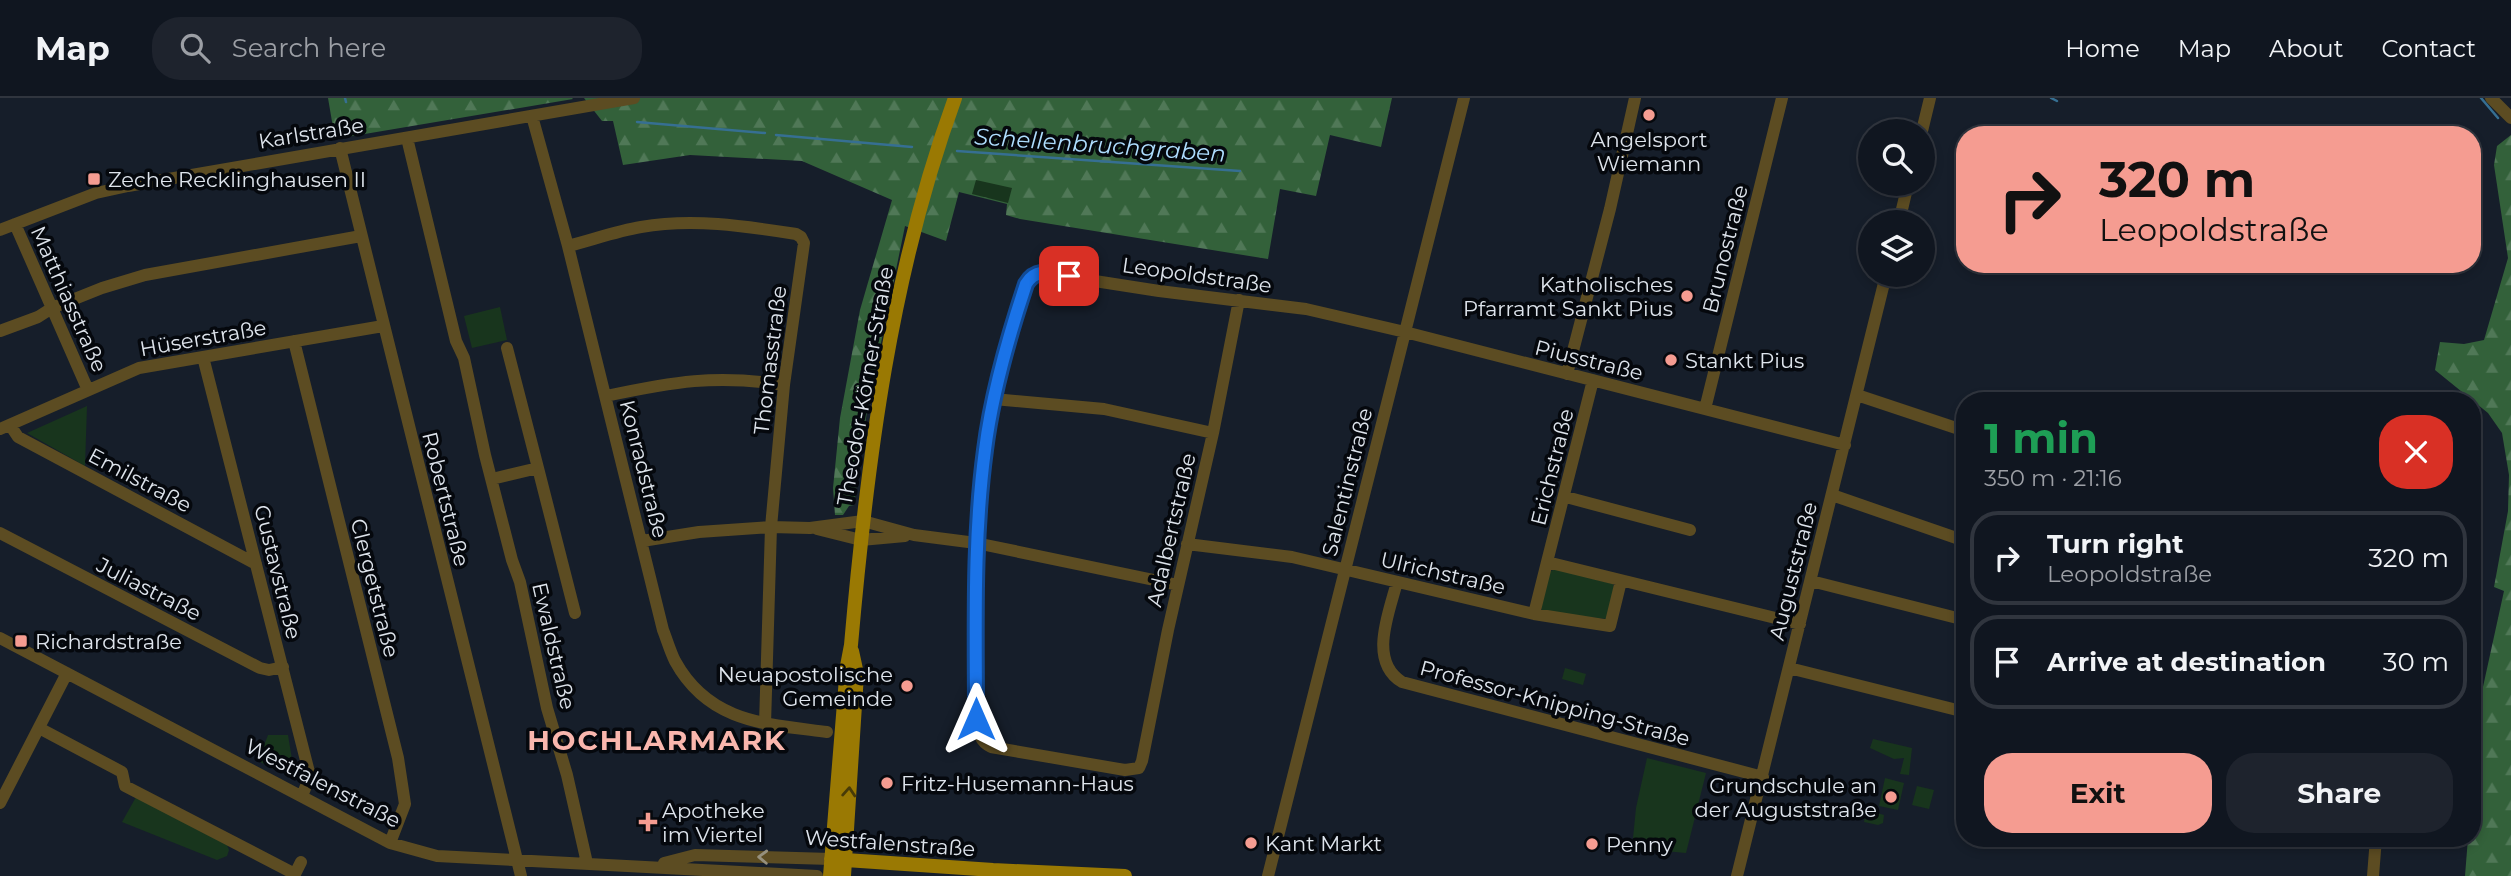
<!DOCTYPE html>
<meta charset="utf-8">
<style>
body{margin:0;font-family:Montserrat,sans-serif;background:#1e232d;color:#f1f3f6;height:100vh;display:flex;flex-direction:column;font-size:26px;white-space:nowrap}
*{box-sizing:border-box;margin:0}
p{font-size:23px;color:#9c9fa5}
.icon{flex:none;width:38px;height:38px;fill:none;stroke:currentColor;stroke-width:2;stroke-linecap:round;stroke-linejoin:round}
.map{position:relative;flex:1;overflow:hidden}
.side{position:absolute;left:1956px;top:294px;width:525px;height:455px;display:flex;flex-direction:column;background:#101620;border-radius:28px;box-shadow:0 4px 10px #0003,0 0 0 2px #30353e}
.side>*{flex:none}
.banner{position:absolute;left:1956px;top:28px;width:525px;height:147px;border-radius:28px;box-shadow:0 4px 10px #0003,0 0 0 2px #30353e;background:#f59c91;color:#111;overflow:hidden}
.controls{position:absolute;left:1858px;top:21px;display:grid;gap:14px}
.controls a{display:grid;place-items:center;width:77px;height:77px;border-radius:50%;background:#101620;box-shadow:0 4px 10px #0003,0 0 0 2px #30353e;font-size:35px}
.pin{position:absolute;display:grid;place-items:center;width:60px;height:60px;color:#fff;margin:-30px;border-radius:14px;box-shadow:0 4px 10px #0006}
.me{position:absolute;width:77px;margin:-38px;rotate:0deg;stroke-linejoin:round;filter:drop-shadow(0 0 5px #0008)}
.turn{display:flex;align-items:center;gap:24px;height:147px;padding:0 28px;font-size:32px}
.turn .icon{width:91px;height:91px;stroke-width:2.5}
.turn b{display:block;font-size:49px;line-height:60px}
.round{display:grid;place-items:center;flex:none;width:74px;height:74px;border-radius:28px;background:#1e232d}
.headline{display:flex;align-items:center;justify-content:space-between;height:119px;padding:0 28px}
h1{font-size:42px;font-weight:700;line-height:52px;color:#1e9e55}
.cta{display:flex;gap:14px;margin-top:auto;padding:14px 28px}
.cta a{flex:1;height:80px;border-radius:28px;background:#f59c91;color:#111;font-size:28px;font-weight:700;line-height:80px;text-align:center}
.cta a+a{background:#1e232d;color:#f1f3f6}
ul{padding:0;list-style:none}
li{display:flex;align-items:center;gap:21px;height:94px;margin:0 14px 10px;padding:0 14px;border:4px solid #30353e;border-radius:28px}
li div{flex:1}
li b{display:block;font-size:26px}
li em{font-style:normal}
header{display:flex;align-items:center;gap:42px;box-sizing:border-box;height:98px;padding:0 35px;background:#101620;border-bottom:2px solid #30353e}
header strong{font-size:33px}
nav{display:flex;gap:38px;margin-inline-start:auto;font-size:24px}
.search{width:490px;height:63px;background:#1e232d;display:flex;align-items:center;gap:18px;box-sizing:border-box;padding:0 24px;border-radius:28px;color:#9c9fa5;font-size:26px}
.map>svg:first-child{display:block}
.forest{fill:url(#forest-firs)}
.park{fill:#18351d}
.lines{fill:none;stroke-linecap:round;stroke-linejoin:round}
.stream{stroke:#366f92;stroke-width:2.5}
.minor{stroke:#5c4c22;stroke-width:12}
.major{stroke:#9a7903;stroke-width:14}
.oneway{stroke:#483b08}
.oneway2{stroke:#96907d}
.route-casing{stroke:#114b97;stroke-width:18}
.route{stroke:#1a73e8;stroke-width:12}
.poi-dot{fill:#f59c91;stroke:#05080d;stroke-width:2.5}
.labels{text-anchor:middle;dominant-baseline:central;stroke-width:7;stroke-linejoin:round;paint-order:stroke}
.street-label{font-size:21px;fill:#dee4ec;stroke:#05080d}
.poi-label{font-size:21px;fill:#dee4ec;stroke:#05080d;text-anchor:start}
.water-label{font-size:23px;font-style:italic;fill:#aeddfe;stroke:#05080d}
.district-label{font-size:28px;font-weight:bold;letter-spacing:2px;fill:#f9b6ad;stroke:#05080d}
</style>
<header>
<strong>Map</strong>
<div class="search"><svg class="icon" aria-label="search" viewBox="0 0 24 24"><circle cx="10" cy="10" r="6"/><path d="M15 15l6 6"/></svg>Search here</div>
<nav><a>Home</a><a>Map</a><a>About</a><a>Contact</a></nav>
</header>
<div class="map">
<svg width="2511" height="778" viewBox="0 0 2511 778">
<defs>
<pattern id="forest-firs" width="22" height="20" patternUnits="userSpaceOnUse" patternTransform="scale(1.75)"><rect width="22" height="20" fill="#33613a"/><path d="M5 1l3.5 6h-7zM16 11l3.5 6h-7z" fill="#507857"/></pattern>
</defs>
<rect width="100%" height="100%" fill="#161e2a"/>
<path class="forest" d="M 328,0 L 572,0 L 573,1 L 335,41 Z
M 584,0 L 1392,0 L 1381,49 L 1330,37 L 1316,98 L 1280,91 L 1268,161 L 1020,121 L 1006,117 L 1007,106 L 959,94 L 946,143 L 905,128 L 867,313 L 854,407 L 849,408 L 843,417 L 835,417 L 833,390 L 840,320 L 860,212 L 892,102 L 802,63 L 690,57 L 623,67 L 613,23 L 602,23 Z
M 2511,37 L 2511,778 L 2465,778 L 2468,740 L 2473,740 L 2474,630 L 2504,493 L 2494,489 L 2508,413 L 2509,377 L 2502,335 L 2488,315 L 2435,272 L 2440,244 L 2464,246 L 2484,242 L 2508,160 L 2494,67 L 2497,48 Z"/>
<path class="park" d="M 976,82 L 1012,90 L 1008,105 L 972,96 Z
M 500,209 L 507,242 L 472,250 L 464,218 Z
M 87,308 L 85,368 L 27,335 Z
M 1555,471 L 1613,486 L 1614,489 L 1607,521 L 1543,514 L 1541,510 L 1549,474 Z
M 1565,570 L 1586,576 L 1583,587 L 1562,581 Z
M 268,637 L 288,637 L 294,673 L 282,675 L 258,663 Z
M 1873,641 L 1912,650 L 1909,677 L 1900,676 L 1904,660 L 1894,661 L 1870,650 Z
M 1647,660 L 1706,675 L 1686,755 L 1632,750 L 1636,710 Z
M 1885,680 L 1904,685 L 1898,712 L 1879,708 Z
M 1917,688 L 1934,692 L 1929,711 L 1912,707 Z
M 136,699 L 227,747 L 229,752 L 227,758 L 217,762 L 122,724 Z
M 1867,712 L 1884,717 L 1883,725 L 1878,727 L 1864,724 Z"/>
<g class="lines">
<path class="stream" d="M 345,0 L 346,4
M 2051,0 L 2057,3
M 2481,0 L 2498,20
M 637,24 L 765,35
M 776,37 L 912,49
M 957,53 L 1240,73"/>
<path class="minor" d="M 2491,0 L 2511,20
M 532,18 L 568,148 L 663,532 C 667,542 670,553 675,563 C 709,625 766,626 827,634
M 1922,33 L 1930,0
M 407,40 L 456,243 L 464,260 L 485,357 L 512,462 L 520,484 L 547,610 L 567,677 L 587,765
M 340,50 L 521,778
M 1899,124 L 1908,86
M 15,126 L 88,292
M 0,132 L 96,95 L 128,88 L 634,0
M 568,148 C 592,142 617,133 641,129 C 693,120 744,128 796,136 L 801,139 L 804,145 L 784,287 L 771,429 L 765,626
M 1239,202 L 1213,335 L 1168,532 L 1142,663 L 1139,670 L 1125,672 L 991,649 C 979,643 978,633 976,621 C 976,531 973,441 985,352 C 992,295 1009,240 1025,186 L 1030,179 L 1037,174 L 1159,193 L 1306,211 L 1405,234 L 1845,347
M 0,233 L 38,219 L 52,210 L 102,190 L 145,177 L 361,138
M 294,243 L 398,660 L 405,706 L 390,745
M 203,259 L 310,678 L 302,698
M 1567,276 L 1610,111 L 1635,0
M 1857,297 L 1965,333
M 606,298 C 672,284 716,276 784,287
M 994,301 L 1104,311 L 1213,335
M 1705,311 L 1782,0
M 10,327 L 18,339 L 256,466
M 0,331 L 139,270 L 383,228
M 538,370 L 575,515
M 492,381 L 538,370 L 507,250
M 1832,397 L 1965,443
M 1566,399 L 1690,432
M 817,431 L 861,442 L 905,438
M 0,435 L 260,570 L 269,572 L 283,569
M 642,443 L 699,434 L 771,429 L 810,430 L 863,423 L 914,437 L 976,445 L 1178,487
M 1187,446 L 1292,459 L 1534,516 L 1610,528 L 1621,483
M 1547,464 L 1593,282
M 1811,483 L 1965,522
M 1397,484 C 1389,515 1368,563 1402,584 L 1763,679
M 1534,516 L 1547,464 L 1800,526
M 0,540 L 390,745 L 437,758 L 817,778
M 1789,570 L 1965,614
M 39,630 L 122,674 L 125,688 L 295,776 L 301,764
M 0,705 L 67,575
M 664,765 L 695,757 L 831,761
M 1268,778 L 1464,0
M 1737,778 L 1886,177
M 2373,778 L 2376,740"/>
<path class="major" d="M 831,761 L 993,772 L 1125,778
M 830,778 L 847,568 L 851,547 C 867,363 891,175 955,0
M 844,778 L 857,576 L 852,553"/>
</g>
<defs><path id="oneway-chevron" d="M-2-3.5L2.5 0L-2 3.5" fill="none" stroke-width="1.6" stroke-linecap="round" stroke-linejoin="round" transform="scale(1.75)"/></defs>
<use class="oneway" href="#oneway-chevron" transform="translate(849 694) rotate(-86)"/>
<use class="oneway2" href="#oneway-chevron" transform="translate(763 759) rotate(-178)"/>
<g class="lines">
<g class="route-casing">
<path id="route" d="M 976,621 C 976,531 973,441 985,352 C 992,295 1008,240 1026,186 C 1036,169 1052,175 1069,178"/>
</g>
<use href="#route" class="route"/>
</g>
<g class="poi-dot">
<circle cx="1649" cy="17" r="7"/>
<rect x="87" y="74" width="14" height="14" rx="3.5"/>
<circle cx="1687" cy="198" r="7"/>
<circle cx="1671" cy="262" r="7"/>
<rect x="14" y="536" width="14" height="14" rx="3.5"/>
<circle cx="907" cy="588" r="7"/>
<circle cx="887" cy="685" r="7"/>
<circle cx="1891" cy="699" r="7"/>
<path d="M644.5 713.5h7v7h7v7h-7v7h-7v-7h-7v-7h7z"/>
<circle cx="1251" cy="745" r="7"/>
<circle cx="1592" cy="746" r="7"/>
</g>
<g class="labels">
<g class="street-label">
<text transform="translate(311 35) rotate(-9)">Karlstraße</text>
<text transform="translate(1725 151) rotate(-76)">Brunostraße</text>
<text transform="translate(1197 177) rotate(8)">Leopoldstraße</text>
<text transform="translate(69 201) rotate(66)">Matthiasstraße</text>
<text transform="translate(203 240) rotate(-10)">Hüserstraße</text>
<text transform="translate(770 262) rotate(-83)">Thomasstraße</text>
<text transform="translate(1589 262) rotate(14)">Piusstraße</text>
<text transform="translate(865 288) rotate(-80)">Theodor-Körner-Straße</text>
<text transform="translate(1552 369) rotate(-76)">Erichstraße</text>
<text transform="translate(644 371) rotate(76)">Konradstraße</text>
<text transform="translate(140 382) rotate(28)">Emilstraße</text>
<text transform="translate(1347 384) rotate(-76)">Salentinstraße</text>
<text transform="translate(446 401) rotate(76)">Robertstraße</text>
<text transform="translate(1171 432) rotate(-77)">Adalbertstraße</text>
<text transform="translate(1793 473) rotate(-76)">Auguststraße</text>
<text transform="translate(278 474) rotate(76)">Gustavstraße</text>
<text transform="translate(1443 475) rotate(13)">Ulrichstraße</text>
<text transform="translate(375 490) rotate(76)">Clergetstraße</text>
<text transform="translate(149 491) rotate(27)">Juliastraße</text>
<text transform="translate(554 548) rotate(77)">Ewaldstraße</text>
<text transform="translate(1555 605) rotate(15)">Professor-Knipping-Straße</text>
<text transform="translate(323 685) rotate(27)">Westfalenstraße</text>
<text transform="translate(890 745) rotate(4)">Westfalenstraße</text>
</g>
<g class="poi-label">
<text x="1649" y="41" text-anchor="middle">Angelsport<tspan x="1649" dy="24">Wiemann</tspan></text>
<text x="108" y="81">Zeche Recklinghausen II</text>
<text x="1673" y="186" text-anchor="end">Katholisches<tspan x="1673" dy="24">Pfarramt Sankt Pius</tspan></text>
<text x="1685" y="262">Stankt Pius</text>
<text x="35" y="543">Richardstraße</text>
<text x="893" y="576" text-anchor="end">Neuapostolische<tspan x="893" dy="24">Gemeinde</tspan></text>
<text x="901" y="685">Fritz-Husemann-Haus</text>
<text x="1877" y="687" text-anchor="end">Grundschule an<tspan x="1877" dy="24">der Auguststraße</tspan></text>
<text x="662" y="712">Apotheke<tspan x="662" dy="24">im Viertel</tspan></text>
<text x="1265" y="745">Kant Markt</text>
<text x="1606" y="746">Penny</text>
</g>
<g class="water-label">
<text transform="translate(1100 47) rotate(4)">Schellenbruchgraben</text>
</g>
<g class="district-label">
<text x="657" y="642">HOCHLARMARK</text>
</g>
</g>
</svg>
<div class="controls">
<a><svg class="icon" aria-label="search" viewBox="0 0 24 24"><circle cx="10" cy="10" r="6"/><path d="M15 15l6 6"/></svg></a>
<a><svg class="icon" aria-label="layers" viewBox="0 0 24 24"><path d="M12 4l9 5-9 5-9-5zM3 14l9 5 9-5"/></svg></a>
</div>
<div class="pin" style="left:1069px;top:178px;background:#d93025"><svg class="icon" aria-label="arrive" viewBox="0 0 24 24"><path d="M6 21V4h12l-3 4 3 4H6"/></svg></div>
<svg class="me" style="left:976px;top:621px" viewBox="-20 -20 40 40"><path d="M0-17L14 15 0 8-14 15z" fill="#1a73e8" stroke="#fff" stroke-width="4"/></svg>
<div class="banner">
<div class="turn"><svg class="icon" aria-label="right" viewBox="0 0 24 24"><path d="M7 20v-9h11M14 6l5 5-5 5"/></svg><div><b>320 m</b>Leopoldstraße</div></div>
</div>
<section class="side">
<div class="headline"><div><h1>1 min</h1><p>350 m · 21:16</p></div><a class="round" style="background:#d93025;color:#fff"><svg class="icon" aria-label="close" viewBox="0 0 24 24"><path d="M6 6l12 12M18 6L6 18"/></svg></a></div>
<ul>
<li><svg class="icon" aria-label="right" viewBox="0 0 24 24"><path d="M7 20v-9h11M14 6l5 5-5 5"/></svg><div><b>Turn right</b><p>Leopoldstraße</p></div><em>320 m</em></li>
<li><svg class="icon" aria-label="arrive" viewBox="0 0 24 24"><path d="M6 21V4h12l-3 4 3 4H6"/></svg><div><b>Arrive at destination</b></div><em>30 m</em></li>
</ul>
<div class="cta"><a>Exit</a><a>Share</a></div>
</section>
</div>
